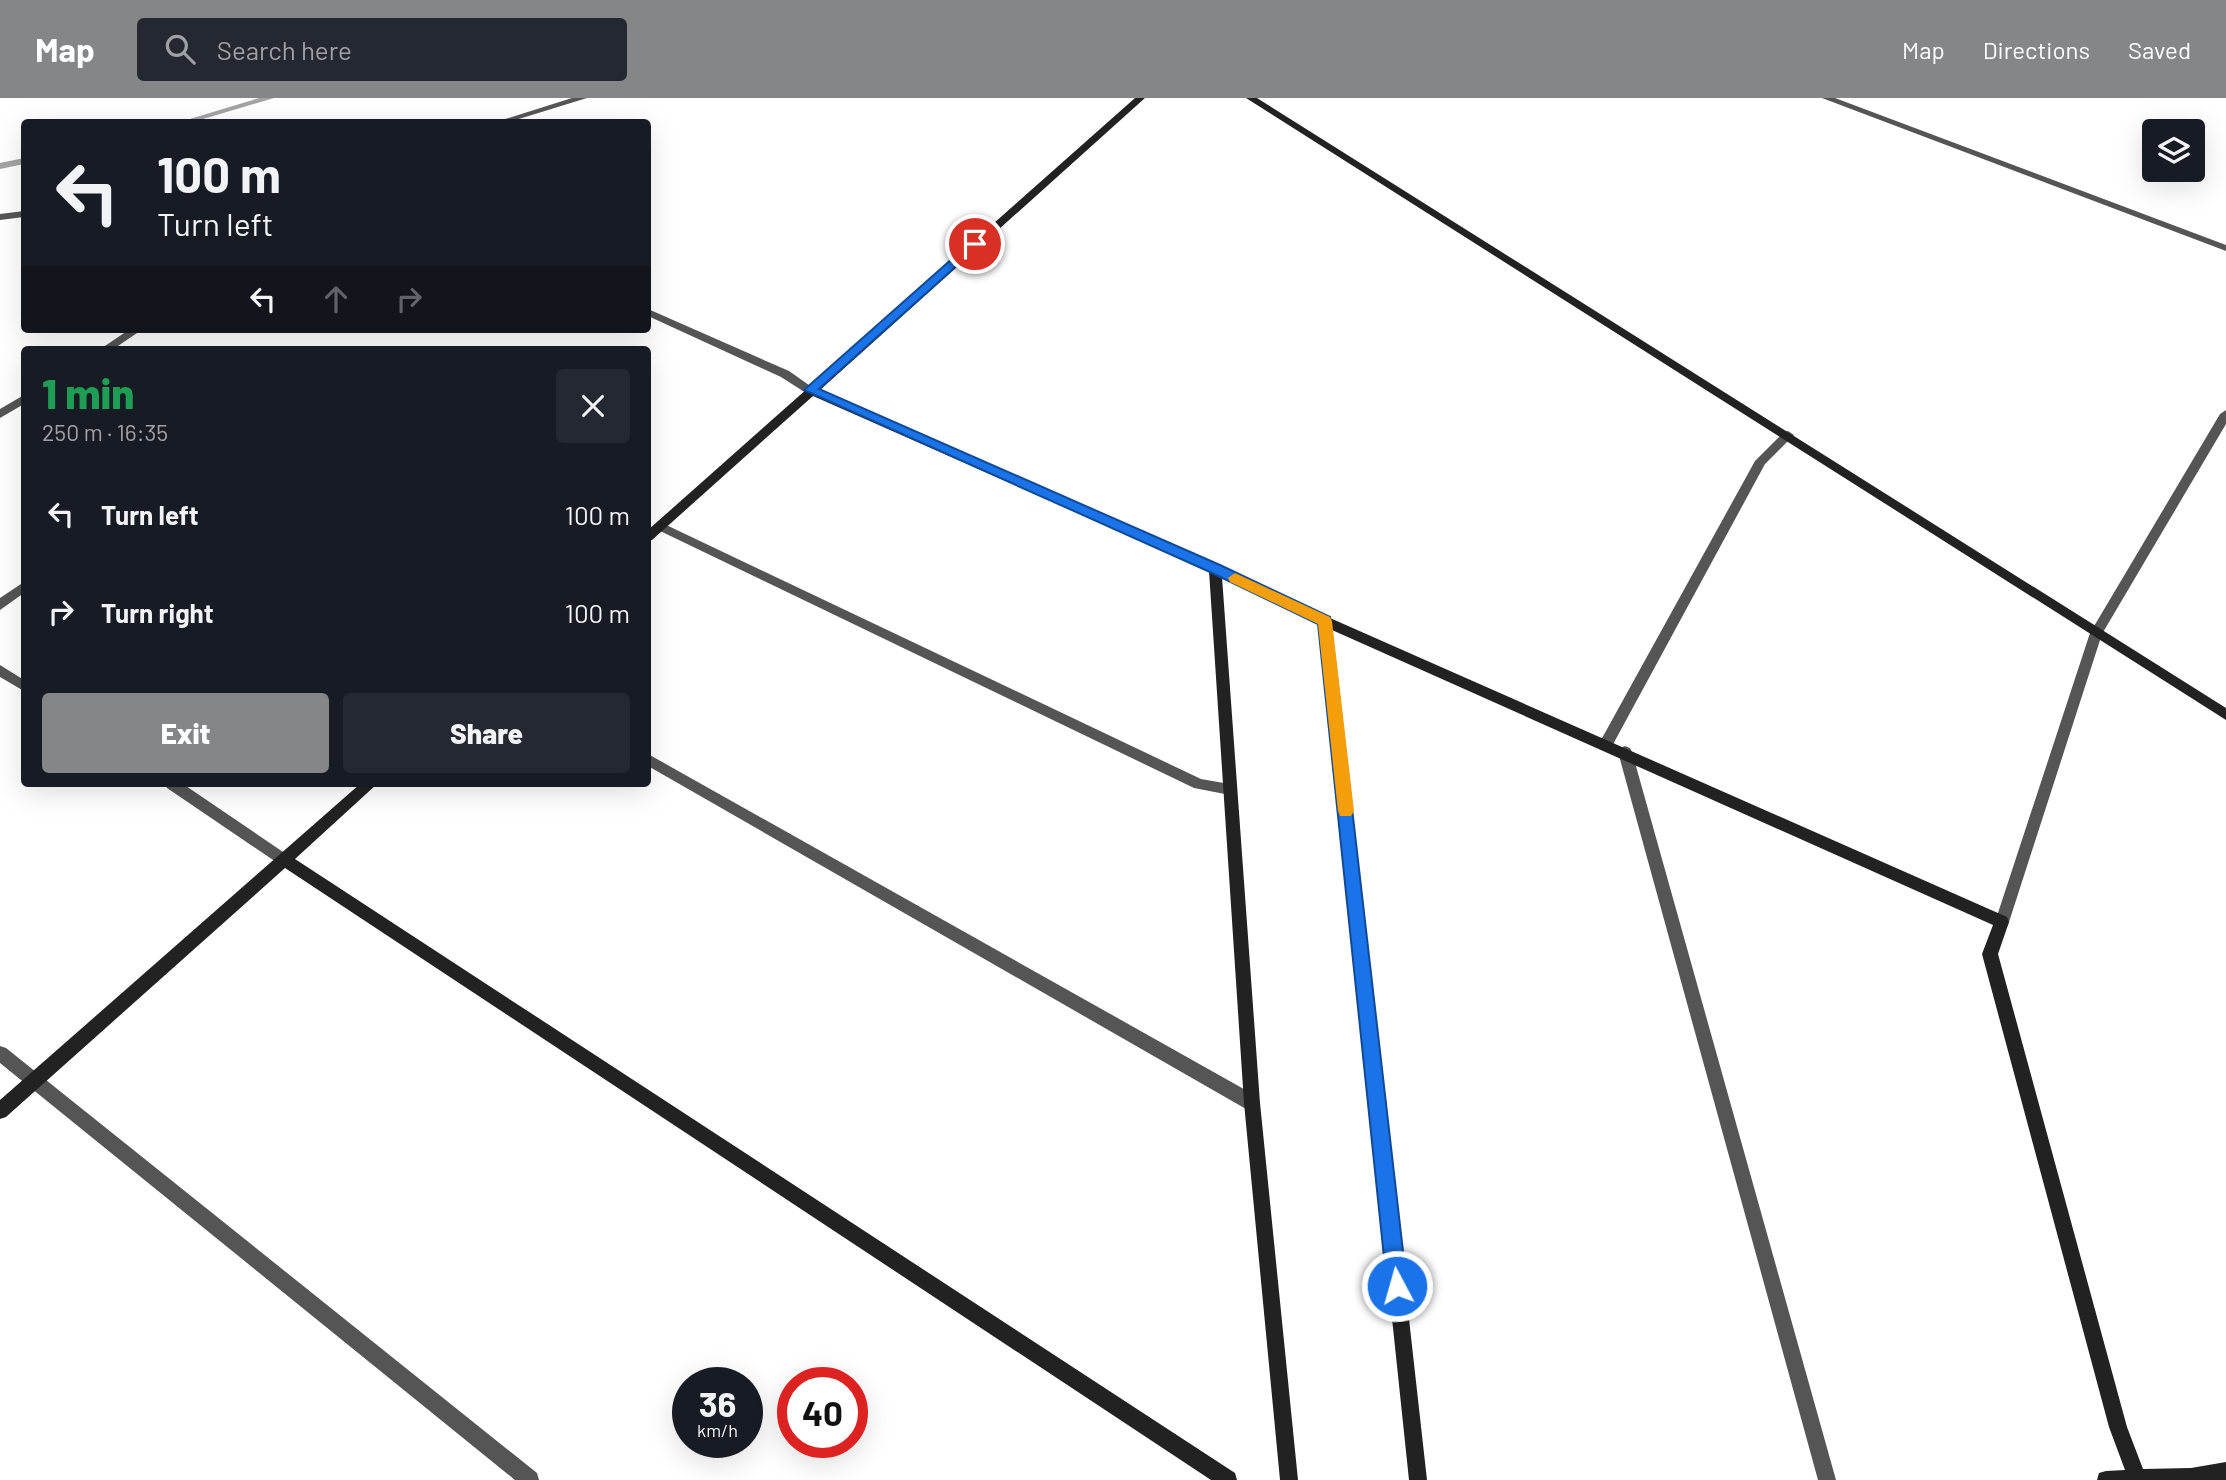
<!DOCTYPE html>
<meta charset="utf-8">
<style>
body{margin:0;font-family:Barlow,sans-serif;background:#242831;color:#f1f3f6;height:100vh;display:flex;flex-direction:column;font-size:26px;white-space:nowrap}
*{box-sizing:border-box;margin:0}
p{font-size:23px;color:#9ea1a6}
.icon{flex:none;width:38px;height:38px;fill:none;stroke:currentColor;stroke-width:2;stroke-linecap:round;stroke-linejoin:round}
.map{position:relative;flex:1;overflow:hidden}
.drawer{position:absolute;left:21px;top:248px;width:630px;height:441px;display:flex;flex-direction:column;background:#171b24;border-radius:7px;box-shadow:0 7px 28px #0002}
.drawer>*{flex:none}
.guide{position:absolute;left:21px;top:21px;width:630px;height:214px;border-radius:7px;box-shadow:0 7px 28px #0002;background:#171b24;color:#f1f3f6;overflow:hidden}
.tools{position:absolute;left:2142px;top:21px;display:grid;gap:14px}
.tools a{display:grid;place-items:center;width:63px;height:63px;border-radius:7px;background:#171b24;box-shadow:0 7px 28px #0002;font-size:35px}
.speed{position:absolute;left:672px;top:1269px;display:flex;gap:14px;font-size:35px;font-weight:700;text-align:center}
.speed>*{display:grid;place-content:center;width:91px;height:91px;border-radius:50%;background:#171b24;box-shadow:0 7px 28px #0002;line-height:1}
.speed small{font-size:18px;font-weight:400}
.speed .limit{border:10px solid #d22;background:#fff;color:#111}
.pin{position:absolute;display:grid;place-items:center;width:60px;height:60px;color:#fff;margin:-30px;border:4px solid #fff;border-radius:50%;box-shadow:0 2px 7px #0007}
.me{position:absolute;width:77px;margin:-38px;rotate:354deg;stroke-linejoin:round;filter:drop-shadow(0 0 5px #0008)}
.turn{display:flex;align-items:center;gap:24px;height:147px;padding:0 21px;font-size:32px}
.turn .icon{width:91px;height:91px;stroke-width:2.5}
.turn b{display:block;font-size:49px;line-height:60px}
.lanes{display:flex;align-items:center;height:66px;padding:0 21px;background:#0003;justify-content:center;gap:35px;direction:ltr}
.lanes .off{opacity:.35}
.round{display:grid;place-items:center;flex:none;width:74px;height:74px;border-radius:7px;background:#242831}
.head{display:flex;align-items:center;justify-content:space-between;height:119px;padding:0 21px}
h1{font-size:42px;font-weight:800;line-height:52px;color:#1e9e55}
.button{display:flex;gap:14px;margin-top:auto;padding:14px 21px}
.button a{flex:1;height:80px;border-radius:7px;background:#858687;color:#fff;font-size:28px;font-weight:800;line-height:80px;text-align:center}
.button a+a{background:#242831;color:#f1f3f6}
ul{padding:0;list-style:none}
li{display:flex;align-items:center;gap:21px;height:98px;padding:0 21px}
li div{flex:1}
li b{display:block;font-size:26px}
li em{font-style:normal}
header{display:flex;align-items:center;gap:42px;box-sizing:border-box;height:98px;padding:0 35px;background:#858687;color:#fff}
header strong{font-size:33px}
nav{display:flex;gap:38px;margin-inline-start:auto;font-size:24px}
.search{width:490px;height:63px;background:#242831;display:flex;align-items:center;gap:18px;box-sizing:border-box;padding:0 24px;border-radius:7px;color:#9ea1a6;font-size:26px}
.map>svg:first-child{display:block}
.lines{fill:none;stroke-linecap:round;stroke-linejoin:round}
.stream{fill:#a3a3a3;fill-rule:evenodd}
.street{fill:#555;fill-rule:evenodd}
.secondary{fill:#222;fill-rule:evenodd}
.route{fill:#1a73e8;stroke:#114b97;stroke-width:2}
.slow{fill:#f59e0b}
</style>
<header>
<strong>Map</strong>
<div class="search"><svg class="icon" aria-label="search" viewBox="0 0 24 24"><circle cx="10" cy="10" r="6"/><path d="M15 15l6 6"/></svg>Search here</div>
<nav><a>Map</a><a>Directions</a><a>Saved</a></nav>
</header>
<div class="map">
<svg width="2226" height="1382" viewBox="0 0 2226 1382">
<rect width="100%" height="100%" fill="#fff"/>
<g class="lines">
<path class="stream" d="M 259,0 L 274,0 L 193,24 L 180,24 Z
M 24,60 L 24,66 L 0,71 L 0,65 Z"/>
<path class="street" d="M 572,0 L 587,0 L 509,24 L 496,24 Z
M 1822,0 L 1835,0 L 2226,147 L 2226,153 Z
M 24,113 L 24,119 L 0,122 L 0,116 Z
M 648,211 L 789,273 L 816,292 L 810,296 L 806,295 L 781,279 L 648,218 Z
M 130,231 L 143,231 L 112,252 L 99,252 Z
M 24,297 L 24,306 L 0,320 L 0,311 Z
M 2226,312 L 2226,326 L 2102,536 L 2009,824 L 2007,829 L 2002,831 L 1997,829 L 1995,824 L 2090,535 L 2220,316 Z
M 1788,333 L 1794,337 L 1765,366 L 1611,650 L 1601,650 L 1599,646 L 1601,642 L 1755,363 L 1784,334 Z
M 660,424 L 1201,681 L 1235,687 L 1237,691 L 1235,695 L 1230,697 L 1194,690 L 656,431 L 654,428 Z
M 24,484 L 24,495 L 0,512 L 0,500 Z
M 0,567 L 24,582 L 24,593 L 0,579 Z
M 1625,648 L 1630,650 L 1632,654 L 1836,1382 L 1818,1382 L 1618,654 L 1620,650 Z
M 648,656 L 1258,999 L 1260,1005 L 1258,1011 L 1252,1013 L 1246,1011 L 648,668 Z
M 165,686 L 183,686 L 289,758 L 291,762 L 289,766 L 284,768 L 279,766 L 167,690 Z
M 0,948 L 6,950 L 537,1375 L 539,1382 L 515,1382 L 0,965 Z"/>
<path class="secondary" d="M 1135,0 L 1145,0 L 820,292 L 1219,467 L 1330,520 L 2007,819 L 2009,824 L 1998,856 L 2127,1329 L 2143,1371 L 2191,1370 L 2226,1364 L 2226,1382 L 2097,1382 L 2099,1375 L 2106,1373 L 2125,1372 L 2109,1329 L 1982,856 L 1993,827 L 1332,532 L 1427,1382 L 1409,1382 L 1319,526 L 1222,479 L 1260,1005 L 1298,1382 L 1280,1382 L 1244,1005 L 1209,473 L 813,298 L 652,442 L 648,443 L 648,432 Z
M 1246,0 L 1257,0 L 2226,610 L 2226,622 Z
M 360,686 L 377,686 L 295,761 L 1235,1375 L 1237,1382 L 1211,1382 L 285,770 L 6,1019 L 0,1021 L 0,1002 Z"/>
</g>
<path class="route" d="M 971,144 L 981,146 L 819,291 L 1220,467 L 1330,519 L 1407,1188 L 1404,1195 L 1397,1198 L 1390,1195 L 1387,1188 L 1318,526 L 1210,474 L 804,292 Z"/>
<path class="slow" d="M 1235,475 L 1330,519 L 1332,523 L 1354,713 L 1351,718 L 1340,718 L 1338,713 L 1318,526 L 1230,484 L 1228,480 Z"/>
</svg>
<div class="tools">
<a><svg class="icon" aria-label="layers" viewBox="0 0 24 24"><path d="M12 4l9 5-9 5-9-5zM3 14l9 5 9-5"/></svg></a>
</div>
<div class="speed"><div>36<small>km/h</small></div><div class="limit">40</div></div>
<div class="pin" style="left:975px;top:146px;background:#d93025"><svg class="icon" aria-label="arrive" viewBox="0 0 24 24"><path d="M6 21V4h12l-3 4 3 4H6"/></svg></div>
<svg class="me" style="left:1397px;top:1188px" viewBox="-20 -20 40 40"><circle r="17" fill="#1a73e8" stroke="#fff" stroke-width="3"/><path d="M0-11L8 9 0 5-8 9z" fill="#fff"/></svg>
<div class="guide">
<div class="turn"><svg class="icon" aria-label="left" viewBox="0 0 24 24"><path d="M17 20v-9H6M10 6l-5 5 5 5"/></svg><div><b>100 m</b>Turn left</div></div>
<div class="lanes"><svg class="icon" aria-label="left" viewBox="0 0 24 24"><path d="M17 20v-9H6M10 6l-5 5 5 5"/></svg><svg class="icon off" aria-label="ahead" viewBox="0 0 24 24"><path d="M12 20V5M6 11l6-6 6 6"/></svg><svg class="icon off" aria-label="right" viewBox="0 0 24 24"><path d="M7 20v-9h11M14 6l5 5-5 5"/></svg></div>
</div>
<section class="drawer">
<div class="head"><div><h1>1 min</h1><p>250 m · 16:35</p></div><a class="round"><svg class="icon" aria-label="close" viewBox="0 0 24 24"><path d="M6 6l12 12M18 6L6 18"/></svg></a></div>
<ul>
<li><svg class="icon" aria-label="left" viewBox="0 0 24 24"><path d="M17 20v-9H6M10 6l-5 5 5 5"/></svg><div><b>Turn left</b></div><em>100 m</em></li>
<li><svg class="icon" aria-label="right" viewBox="0 0 24 24"><path d="M7 20v-9h11M14 6l5 5-5 5"/></svg><div><b>Turn right</b></div><em>100 m</em></li>
</ul>
<div class="button"><a>Exit</a><a>Share</a></div>
</section>
</div>
